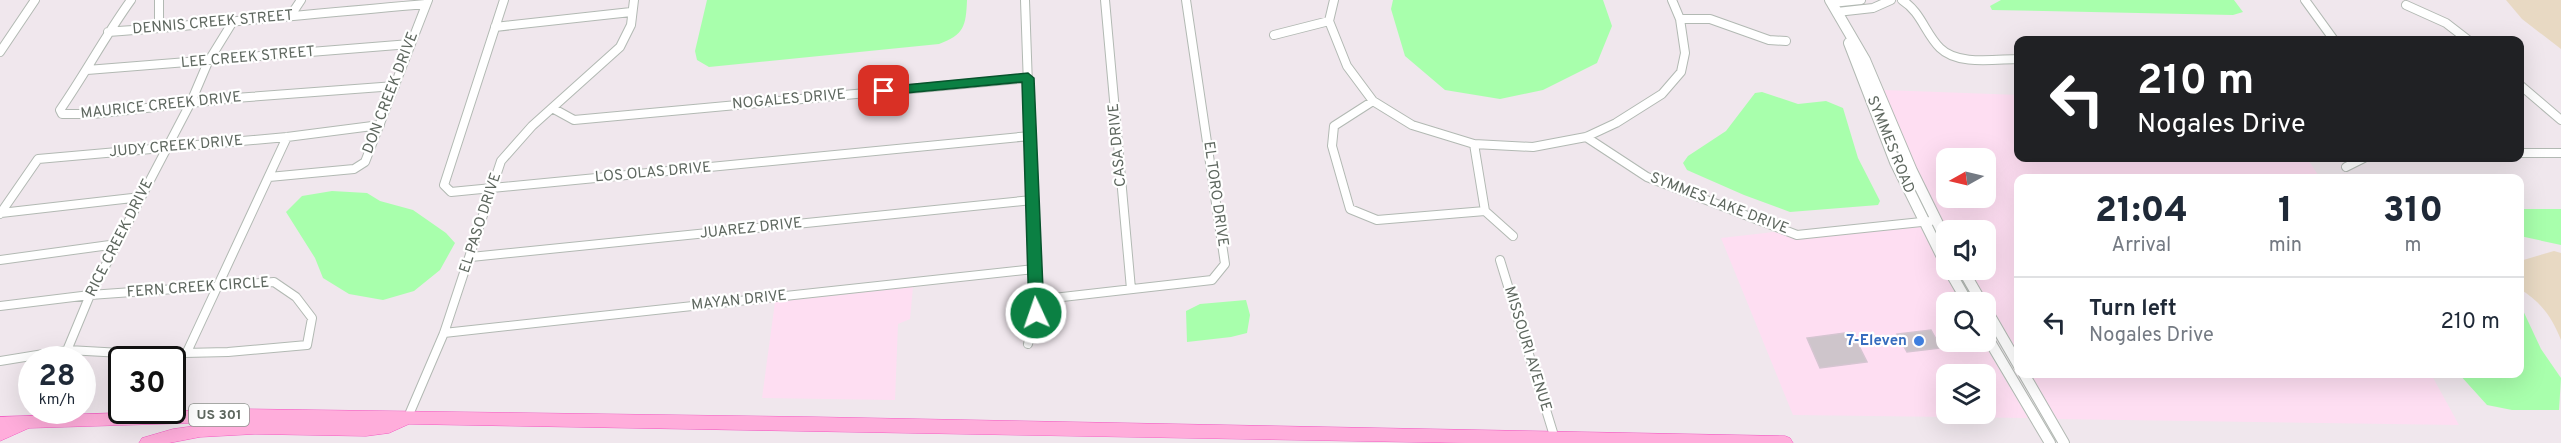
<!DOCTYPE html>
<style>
body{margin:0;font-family:Overpass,sans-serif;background:#f2f2f3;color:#1f2937;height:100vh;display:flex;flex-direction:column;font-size:22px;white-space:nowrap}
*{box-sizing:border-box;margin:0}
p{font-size:20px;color:#747a83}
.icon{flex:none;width:33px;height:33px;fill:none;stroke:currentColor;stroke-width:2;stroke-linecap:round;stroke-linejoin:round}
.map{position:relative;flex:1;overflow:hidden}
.side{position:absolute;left:2014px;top:174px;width:510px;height:204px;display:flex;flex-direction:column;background:#fff;border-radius:12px;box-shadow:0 6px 24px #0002}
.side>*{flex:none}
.hud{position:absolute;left:2014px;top:36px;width:510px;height:126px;border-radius:12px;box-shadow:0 6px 24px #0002;background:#202124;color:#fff;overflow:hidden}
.needle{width:39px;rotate:262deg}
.tools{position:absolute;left:1936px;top:148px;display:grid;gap:12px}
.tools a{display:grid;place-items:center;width:60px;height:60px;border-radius:12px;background:#fff;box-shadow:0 6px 24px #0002;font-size:30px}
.speed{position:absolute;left:18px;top:346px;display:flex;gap:12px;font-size:30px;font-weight:700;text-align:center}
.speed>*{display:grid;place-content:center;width:78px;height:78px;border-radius:50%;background:#fff;box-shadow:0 6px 24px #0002;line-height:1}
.speed small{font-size:15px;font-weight:400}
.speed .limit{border:3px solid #111;border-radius:9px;background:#fff;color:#111}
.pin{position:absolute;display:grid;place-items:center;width:51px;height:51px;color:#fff;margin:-26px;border-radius:12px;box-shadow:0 3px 9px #0006}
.me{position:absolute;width:66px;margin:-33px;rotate:357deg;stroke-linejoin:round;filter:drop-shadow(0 0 4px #0008)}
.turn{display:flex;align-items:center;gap:21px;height:126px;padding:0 24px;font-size:27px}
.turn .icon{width:78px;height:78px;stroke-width:2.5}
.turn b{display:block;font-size:42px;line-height:51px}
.eta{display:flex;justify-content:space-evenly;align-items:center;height:102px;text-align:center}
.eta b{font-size:36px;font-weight:800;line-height:42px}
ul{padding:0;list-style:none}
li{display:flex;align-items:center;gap:18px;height:90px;padding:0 24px;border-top:2px solid #e0e1e3}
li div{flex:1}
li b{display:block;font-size:22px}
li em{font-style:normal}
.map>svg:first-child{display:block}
.commercial{fill:#fedef2;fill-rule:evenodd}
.green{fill:#e8d9c3}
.water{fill:#a8ffac}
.building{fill:#cec5cb;stroke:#d5c5d1;stroke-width:1.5}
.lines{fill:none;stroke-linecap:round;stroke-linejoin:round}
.minor-casing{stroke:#b2b9b3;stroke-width:10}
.tertiary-casing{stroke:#b2b9b3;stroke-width:12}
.primary-casing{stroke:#f45cc3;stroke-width:1}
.minor{stroke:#fff;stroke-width:8}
.tertiary{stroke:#fff;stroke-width:10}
.primary{fill:#ffaddb;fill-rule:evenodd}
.route{fill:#0b8043;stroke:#07532c;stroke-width:1.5}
.shop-dot{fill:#3f7fe0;stroke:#fff;stroke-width:2}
.labels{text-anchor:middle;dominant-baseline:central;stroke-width:4.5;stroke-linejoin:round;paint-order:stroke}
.shield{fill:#fff;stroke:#8e958f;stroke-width:1.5}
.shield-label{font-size:14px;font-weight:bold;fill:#5e675f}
.street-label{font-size:15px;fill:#5e675f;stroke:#fff}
.shop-label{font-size:15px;font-weight:bold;fill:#366cbe;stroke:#fff;text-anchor:end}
</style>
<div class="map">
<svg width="2561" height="443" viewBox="0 0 2561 443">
<rect width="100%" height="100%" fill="#f0e7ed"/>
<path class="commercial" d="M 1884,90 L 2019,95 L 2019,158 L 2307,158 L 2320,178 L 2019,178 L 2019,354 L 1969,270 L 1986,270 L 1986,231 L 1947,231 L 1908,150 ZM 1947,159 L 1986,159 L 1986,198 L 1947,198 Z
M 1920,227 L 1961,303 L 1947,303 L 1947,342 L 1983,342 L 2028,418 L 1793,415 L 1721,238 L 1774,232 L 1799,239 ZM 1947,375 L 1986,375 L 1986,414 L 1947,414 Z
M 913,287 L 910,319 L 898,324 L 895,400 L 762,398 L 775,302 Z
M 2030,374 L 2431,374 L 2459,425 L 2057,419 Z"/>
<path class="green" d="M 2506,0 L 2561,0 L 2561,49 L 2522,19 Z
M 2554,251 L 2561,253 L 2561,340 C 2552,317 2541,302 2520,289 L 2520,261 Z"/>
<path class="water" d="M 707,0 L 967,0 C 966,26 964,35 939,44 L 709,67 L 697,60 L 695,51 Z
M 1393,0 L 1603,0 L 1612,26 L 1597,63 L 1543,90 L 1500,99 L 1445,90 L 1405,56 L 1391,9 Z
M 2001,0 L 2234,0 L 2243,12 L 2233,15 L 1992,10 L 1990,6 Z
M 1762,92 L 1798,104 L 1826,101 L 1843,108 L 1858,158 L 1880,201 L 1878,205 L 1790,212 L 1744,195 L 1687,170 L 1683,163 L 1688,156 L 1726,131 L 1755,93 Z
M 332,191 L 367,193 L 380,201 L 413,210 L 446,233 L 455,243 L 440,270 L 414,291 L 383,300 L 349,294 L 323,278 L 315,258 L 286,212 L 302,196 Z
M 2520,209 L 2561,209 L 2561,245 L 2520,236 Z
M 1246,300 L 1250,315 L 1247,333 L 1231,337 L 1187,342 L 1186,311 L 1200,304 Z
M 2520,304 L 2541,349 L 2561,378 L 2559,410 L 2512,410 L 2487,405 L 2459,374 L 2520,374 Z"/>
<path class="building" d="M 1931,330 L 1941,348 L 1907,352 L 1897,334 Z
M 1852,332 L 1867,362 L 1820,368 L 1807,338 Z"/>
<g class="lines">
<g class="minor-casing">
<path id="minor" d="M 131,0 C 105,36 85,74 60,110 L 62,114 L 93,114 L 235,98 L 395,86
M 159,0 L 159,28
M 504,0 L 444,185 L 451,192 L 1030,136
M 1025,0 L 1036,313 L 1028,344
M 1105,0 L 1131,289
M 1334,0 L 1329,21 L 1347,66 L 1373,101 L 1412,125 L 1474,144 L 1533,147 L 1586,137 L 1616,123 L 1662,94 L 1681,72 L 1685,53 L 1680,19 L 1672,0
M 1902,0 C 1921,12 1925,33 1940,48 C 1958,66 1996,59 2019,59
M 2305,0 L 2334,40
M 1832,3 L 1861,0
M 2406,5 L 2446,23 L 2468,40
M 1837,12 L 1873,8 L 1891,0
M 291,15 L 301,0
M 1680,19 L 1710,19 L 1769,40 L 1786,41
M 495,27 L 631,12
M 108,32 C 214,24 320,13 426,4
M 1274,35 L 1329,21
M 0,52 L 35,0
M 87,70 L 410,44
M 2520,85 L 2561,120
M 1373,101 L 1334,126 L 1332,146 L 1350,209 L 1377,220 L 1485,211
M 554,109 L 574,120 L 1028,78
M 1586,137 L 1647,177 L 1797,235 L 1931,221
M 1474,144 L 1485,211 L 1513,236
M 2520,153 L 2561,153
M 2346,167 L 2364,158
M 269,177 L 354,169 L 365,162 L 428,0
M 1,213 L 141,197
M 0,214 L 38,159 L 287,137 L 380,125
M 471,257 L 1032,200
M 0,260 L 117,244
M 1500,260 L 1555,439
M 1036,300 L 1212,280 L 1225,264 L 1186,0
M 0,306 L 90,295 L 274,282 L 296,297 L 312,318 L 307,345 L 228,352 L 140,354 L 68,350 L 0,361
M 444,333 L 1034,269
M 187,352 L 287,137
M 63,360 L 90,295 L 191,102 L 208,62 L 232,23
M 408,417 L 444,333 L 501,161 L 532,126 L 620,47 L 631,25 L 634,0"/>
</g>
<g class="tertiary-casing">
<path id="tertiary" d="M 1830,0 L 1865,60 L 1912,171 L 1947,242
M 1849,43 L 1895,162 L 1947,267
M 1949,270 L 1968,303
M 1963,270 L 1982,303
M 1986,309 L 2019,366
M 1986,335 L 2050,443
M 2024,374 L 2064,443"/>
</g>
<g class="primary-casing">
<path id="primary" d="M 241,409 L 814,417 L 1785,436 L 1790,438 L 1793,443 L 1468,443 L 409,424 L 389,433 L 366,436 L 255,434 L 200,437 L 169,443 L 139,443 L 142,438 L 173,429 L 223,422 L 29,428 L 0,441 L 0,417 Z"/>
</g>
<use href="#minor" class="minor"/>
<use href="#tertiary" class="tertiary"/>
<use href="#primary" class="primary"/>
</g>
<path class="route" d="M 1028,73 L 1034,78 L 1044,313 L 1042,317 L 1031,317 L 1029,313 L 1022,82 L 884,95 L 878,91 L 884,87 Z"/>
<circle class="shop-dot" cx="1919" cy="341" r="6"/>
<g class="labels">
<rect class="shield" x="189" y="404" width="60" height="22" rx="4.5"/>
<g class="shield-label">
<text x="219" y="415">US 301</text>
</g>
<g class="street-label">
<text transform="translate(213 23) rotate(-5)">DENNIS CREEK STREET</text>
<text transform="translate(248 58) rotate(-5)">LEE CREEK STREET</text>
<text transform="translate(391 93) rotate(-69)">DON CREEK DRIVE</text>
<text transform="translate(789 100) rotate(-5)">NOGALES DRIVE</text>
<text transform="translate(161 106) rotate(-6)">MAURICE CREEK DRIVE</text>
<text transform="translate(1118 145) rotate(-95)">CASA DRIVE</text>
<text transform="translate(1890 145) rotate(68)">SYMMES ROAD</text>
<text transform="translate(176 147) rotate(-5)">JUDY CREEK DRIVE</text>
<text transform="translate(653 173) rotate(-5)">LOS OLAS DRIVE</text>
<text transform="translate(1215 194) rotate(82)">EL TORO DRIVE</text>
<text transform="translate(1719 204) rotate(21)">SYMMES LAKE DRIVE</text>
<text transform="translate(481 223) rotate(-72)">EL PASO DRIVE</text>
<text transform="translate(751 229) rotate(-6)">JUAREZ DRIVE</text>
<text transform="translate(120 238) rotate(-63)">RICE CREEK DRIVE</text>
<text transform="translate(198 288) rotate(-4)">FERN CREEK CIRCLE</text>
<text transform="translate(739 301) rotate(-6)">MAYAN DRIVE</text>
<text transform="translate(1527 349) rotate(73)">MISSOURI AVENUE</text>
</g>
<g class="shop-label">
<text x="1907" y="341">7-Eleven</text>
</g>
</g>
</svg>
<div class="tools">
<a><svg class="needle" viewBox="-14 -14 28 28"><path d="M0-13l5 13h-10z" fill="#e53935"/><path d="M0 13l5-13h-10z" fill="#747a83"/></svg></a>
<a><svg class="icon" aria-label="sound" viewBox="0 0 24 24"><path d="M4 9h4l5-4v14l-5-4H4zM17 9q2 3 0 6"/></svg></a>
<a><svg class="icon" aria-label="search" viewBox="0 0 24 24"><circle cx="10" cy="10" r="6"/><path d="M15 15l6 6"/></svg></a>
<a><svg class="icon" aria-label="layers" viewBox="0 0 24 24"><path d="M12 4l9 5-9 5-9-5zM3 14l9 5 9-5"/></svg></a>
</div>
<div class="speed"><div>28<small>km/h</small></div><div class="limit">30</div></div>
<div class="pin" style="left:884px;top:91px;background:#d93025"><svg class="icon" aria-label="arrive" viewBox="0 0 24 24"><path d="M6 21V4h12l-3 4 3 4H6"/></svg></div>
<svg class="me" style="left:1036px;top:313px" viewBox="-20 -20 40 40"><circle r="17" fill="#0b8043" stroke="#fff" stroke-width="3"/><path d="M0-11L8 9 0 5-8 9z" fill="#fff"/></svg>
<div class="hud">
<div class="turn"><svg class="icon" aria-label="left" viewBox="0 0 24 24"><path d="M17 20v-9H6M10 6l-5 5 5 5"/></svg><div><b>210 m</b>Nogales Drive</div></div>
</div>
<section class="side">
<div class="eta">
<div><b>21:04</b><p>Arrival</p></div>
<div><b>1</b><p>min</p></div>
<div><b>310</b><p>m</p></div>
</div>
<ul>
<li><svg class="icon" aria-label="left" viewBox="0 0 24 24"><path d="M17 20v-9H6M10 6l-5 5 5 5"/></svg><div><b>Turn left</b><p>Nogales Drive</p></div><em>210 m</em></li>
</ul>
</section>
</div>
